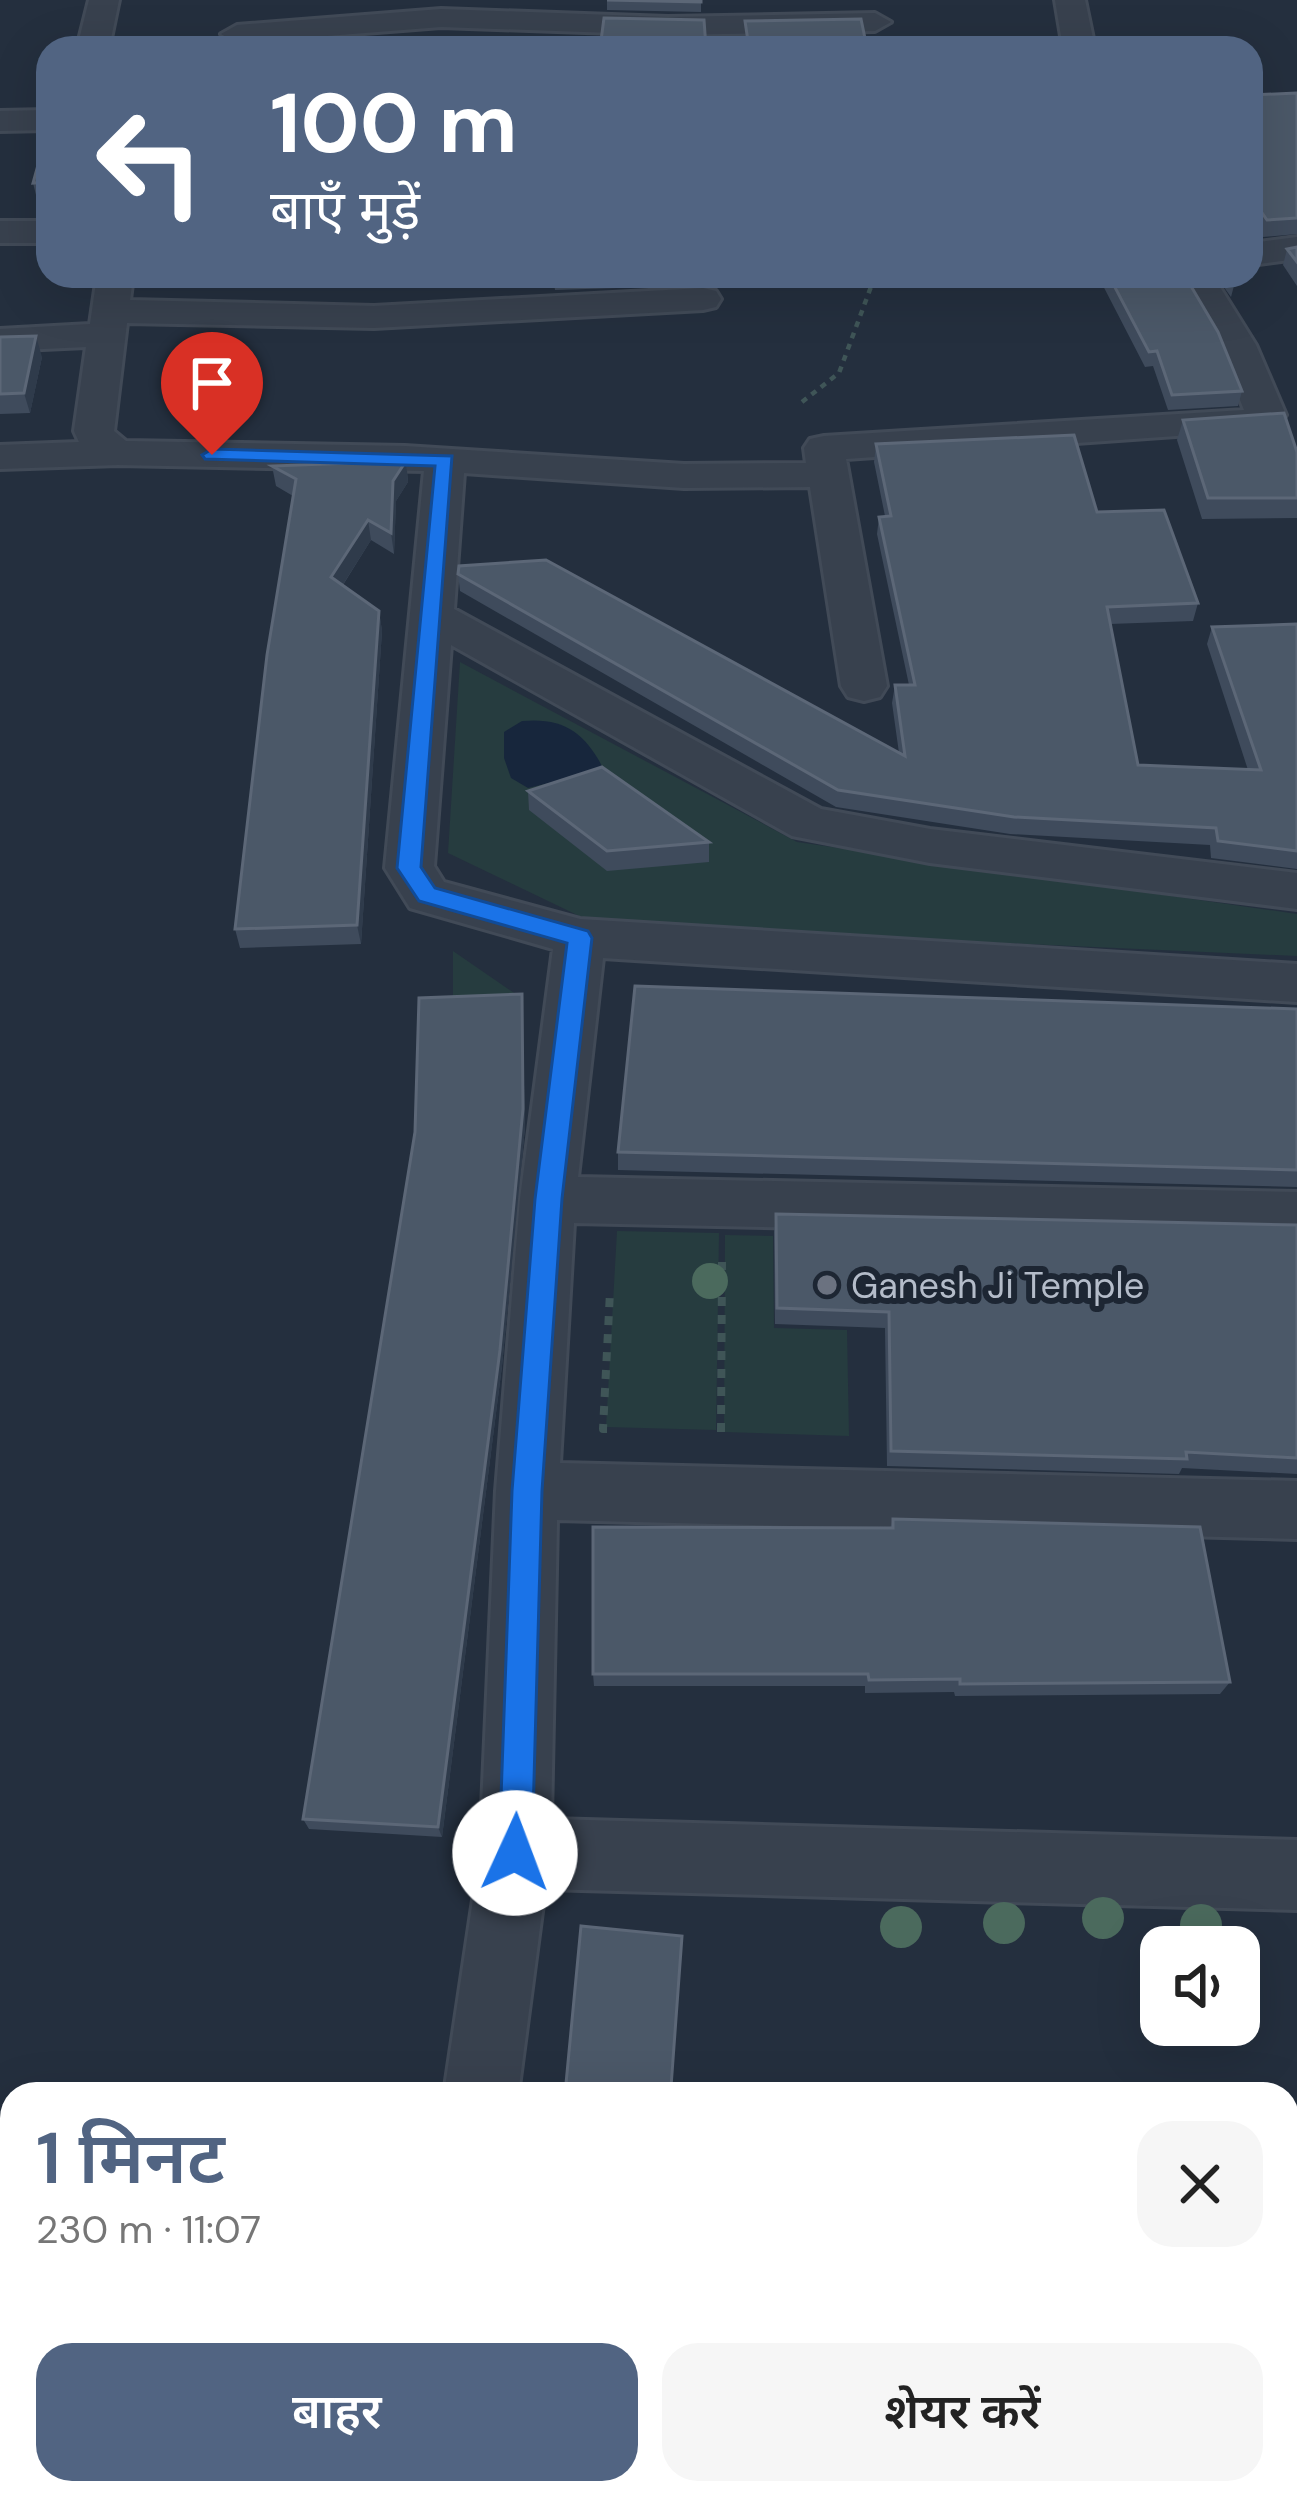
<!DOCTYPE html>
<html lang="hi">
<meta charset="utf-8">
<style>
body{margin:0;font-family:"DM Sans","Noto Sans Devanagari",sans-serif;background:#f6f6f6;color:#222;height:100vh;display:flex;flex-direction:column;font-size:45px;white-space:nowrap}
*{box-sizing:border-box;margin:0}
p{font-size:39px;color:#767676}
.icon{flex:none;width:66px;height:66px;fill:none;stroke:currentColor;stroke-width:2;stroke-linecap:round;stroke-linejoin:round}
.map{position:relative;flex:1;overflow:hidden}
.sheet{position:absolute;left:0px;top:2082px;width:1299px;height:423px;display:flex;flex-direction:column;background:#fff;border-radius:36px 36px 0 0;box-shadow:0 12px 48px #0002}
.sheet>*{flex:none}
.banner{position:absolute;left:36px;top:36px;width:1227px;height:252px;border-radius:36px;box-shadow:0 12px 48px #0002;background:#516482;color:#fff;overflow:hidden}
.fabs{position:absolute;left:1140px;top:1926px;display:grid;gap:24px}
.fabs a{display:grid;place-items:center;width:120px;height:120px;border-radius:24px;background:#fff;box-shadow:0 12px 48px #0002;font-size:60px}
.pin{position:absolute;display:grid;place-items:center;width:102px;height:102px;color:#fff;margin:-123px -51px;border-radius:50% 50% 50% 0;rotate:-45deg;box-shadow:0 0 12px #0007}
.pin .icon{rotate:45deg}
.me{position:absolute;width:132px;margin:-66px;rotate:2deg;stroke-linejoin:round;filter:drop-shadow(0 0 9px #0008)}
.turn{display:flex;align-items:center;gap:42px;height:252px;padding:0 36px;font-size:54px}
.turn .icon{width:156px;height:156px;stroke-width:2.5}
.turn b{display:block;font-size:84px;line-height:102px}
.round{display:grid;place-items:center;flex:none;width:126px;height:126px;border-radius:36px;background:#f6f6f6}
.summary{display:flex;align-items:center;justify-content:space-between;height:204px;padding:0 36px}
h1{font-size:72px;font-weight:600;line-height:90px;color:#516482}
.action{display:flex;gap:24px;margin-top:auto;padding:24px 36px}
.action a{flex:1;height:138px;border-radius:36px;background:#516482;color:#fff;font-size:48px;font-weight:600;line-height:138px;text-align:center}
.action a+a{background:#f6f6f6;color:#222}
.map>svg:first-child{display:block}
.green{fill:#263c3f}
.water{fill:#17263c}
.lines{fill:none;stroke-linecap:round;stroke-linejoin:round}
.street-casing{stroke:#414a57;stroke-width:6}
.path-far1{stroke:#3f5557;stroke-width:4.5;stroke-dasharray:6 6;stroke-linecap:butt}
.path{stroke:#3f5557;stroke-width:8;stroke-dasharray:9 9;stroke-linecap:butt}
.street{fill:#38414e;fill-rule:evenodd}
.tree{fill:#4b6a5d}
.wall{fill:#3f4b5c}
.shaded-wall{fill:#2f3b4b}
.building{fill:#4b5868;stroke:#5c6777;stroke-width:3}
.route{fill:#1a73e8;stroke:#114b97;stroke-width:3}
.worship-dot{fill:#6b7280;stroke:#1d2633;stroke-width:4.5}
.labels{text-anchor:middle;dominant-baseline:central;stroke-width:12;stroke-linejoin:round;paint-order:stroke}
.poi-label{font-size:36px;fill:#b4bcc9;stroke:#1d2633;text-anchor:start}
</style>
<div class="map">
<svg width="1297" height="2504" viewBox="0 0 1297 2504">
<rect width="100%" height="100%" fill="#242f3e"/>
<path class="green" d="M 460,662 L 797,842 L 1297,914 L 1297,956 L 598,925 L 448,853 Z
M 453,951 L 520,997 L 453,1002 Z
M 617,1231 L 719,1233 L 716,1430 L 606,1427 Z
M 725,1235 L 773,1236 L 774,1328 L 847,1330 L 849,1436 L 724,1432 Z"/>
<path class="water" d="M 522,721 C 565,717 586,734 604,770 L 528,788 L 511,778 L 504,758 L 504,732 Z"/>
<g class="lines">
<g class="street-casing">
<path id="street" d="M 89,0 L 119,0 L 109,48 L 77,48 Z
M 1055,0 L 1085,0 L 1095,48 L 1063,48 Z
M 441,9 L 668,17 L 875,13 L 891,22 L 875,31 L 668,35 L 441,27 L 237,43 L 221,34 L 237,25 Z
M 48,110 L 48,130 L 0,131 L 0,111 Z
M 0,221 L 48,221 L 48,243 L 0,243 Z
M 1297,237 L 1297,259 L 1251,265 L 1251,243 Z
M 97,276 L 133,276 L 130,300 L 374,306 L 703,288 L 716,291 L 721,299 L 716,307 L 703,310 L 374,328 L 127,323 L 114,431 L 126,441 L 405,446 L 684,464 L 806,463 L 804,448 L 810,439 L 824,436 L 1244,410 L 1218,345 L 1177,276 L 1213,276 L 1256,345 L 1286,415 L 1277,429 L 846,459 L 887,686 L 880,697 L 864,701 L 848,697 L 841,686 L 810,487 L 684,488 L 464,473 L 454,609 L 821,809 L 930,829 L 1297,873 L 1297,909 L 930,863 L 792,836 L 451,645 L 434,866 L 444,882 L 580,919 L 1297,964 L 1297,1002 L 603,958 L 578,1177 L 1297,1192 L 1297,1238 L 574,1223 L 560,1463 L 1297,1481 L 1297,1539 L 557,1520 L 551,1819 L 1297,1840 L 1297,1910 L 545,1889 L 518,2094 L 444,2094 L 480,1853 L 496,1491 L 520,1199 L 553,949 L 410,908 L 385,868 L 424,471 L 118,465 L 0,469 L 0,445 L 79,442 L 74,431 L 86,347 L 0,351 L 0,329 L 90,324 Z
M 378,2493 L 462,2493 L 461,2504 L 377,2504 Z"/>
</g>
<path class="path-far1" d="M 802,402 L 839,373 L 875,276"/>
<path class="path" d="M 607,1429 L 603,1429 L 610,1292
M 721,1432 L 722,1262"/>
<use href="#street" class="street"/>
</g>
<g class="tree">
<circle cx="710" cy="1281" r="18"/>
<circle cx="1103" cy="1918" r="21"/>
<circle cx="1004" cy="1923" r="21"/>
<circle cx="1201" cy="1925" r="21"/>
<circle cx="901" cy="1927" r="21"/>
</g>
<path class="wall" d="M 607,0 L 701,0 L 701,12 L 607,10 Z
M 1297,93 L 1297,234 L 1263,237 L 1251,220 L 1251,95 Z
M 48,129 L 48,202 L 38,203 L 33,183 Z
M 1297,247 L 1297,286 L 1283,265 L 1287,249 Z
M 553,276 L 775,276 L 775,283 L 555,290 Z
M 1098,276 L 1185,276 L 1242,391 L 1238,406 L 1168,410 L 1153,366 L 1145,367 Z
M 1216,276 L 1233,276 L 1235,282 L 1231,297 Z
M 0,337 L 42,357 L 30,413 L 0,414 Z
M 1183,420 L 1297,452 L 1297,518 L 1202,519 L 1177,440 Z
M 876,444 L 1097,512 L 1198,603 L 1193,621 L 1110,624 L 1138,765 L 1248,770 L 1207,644 L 1212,627 L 1297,624 L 1297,869 L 1211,858 L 1210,845 L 1010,834 L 836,807 L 460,591 L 458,574 L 899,753 L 892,703 L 895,685 L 909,685 L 877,534 L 879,517 L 885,516 L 874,462 Z
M 406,461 L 408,482 L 396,501 L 394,554 L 371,540 L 343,585 L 379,611 L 382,631 L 361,944 L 240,948 L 235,929 L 293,496 L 276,486 L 272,466 Z
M 528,791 L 709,842 L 709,862 L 607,871 L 529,810 Z
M 522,994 L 525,1127 L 502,1366 L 442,1837 L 309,1829 L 303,1819 Z
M 1297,1009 L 1297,1187 L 618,1170 L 618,1152 Z
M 776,1214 L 1297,1225 L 1297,1474 L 1182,1468 L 1179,1474 L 887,1466 L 885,1328 L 775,1324 L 774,1232 Z
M 893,1519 L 1230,1682 L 1220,1694 L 955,1696 L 954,1692 L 865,1693 L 865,1686 L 594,1686 L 593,1674 L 890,1528 Z"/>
<path class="shaded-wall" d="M 36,336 L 42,357 L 30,413 L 24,393 Z
M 406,461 L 408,482 L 396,501 L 394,554 L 391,533 L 393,481 Z
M 368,520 L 371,540 L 335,597 L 331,577 Z
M 379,611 L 382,631 L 361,944 L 357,925 Z
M 522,994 L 525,1127 L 502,1366 L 442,1837 L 438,1827 Z"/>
<path class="building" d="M 607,0 L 701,0 L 701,2 Z
M 604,18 L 704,20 L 706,48 L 600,48 Z
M 861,19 L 867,48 L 749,48 L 745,21 Z
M 1297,93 L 1297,218 L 1267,220 L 1251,197 L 1251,95 Z
M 48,129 L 48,182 L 33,183 Z
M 1297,247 L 1297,262 L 1287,249 Z
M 1109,276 L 1185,276 L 1218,332 L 1242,391 L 1172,395 L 1157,351 L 1149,352 Z
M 36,336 L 24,393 L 0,394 L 0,337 Z
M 1284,413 L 1297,452 L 1297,498 L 1208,498 L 1183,420 Z
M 1074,435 L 1097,512 L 1164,510 L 1198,603 L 1107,607 L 1138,765 L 1261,770 L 1212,627 L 1297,624 L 1297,851 L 1218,841 L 1216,828 L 1014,817 L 838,790 L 458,574 L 459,566 L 546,560 L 905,756 L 895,685 L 915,685 L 879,517 L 891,516 L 876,444 Z
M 406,461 L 393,481 L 391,533 L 368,520 L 331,577 L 379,611 L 357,925 L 235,929 L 267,655 L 296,479 L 272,466 Z
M 602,767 L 709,842 L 607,851 L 528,791 Z
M 635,986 L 1297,1009 L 1297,1170 L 618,1152 Z
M 522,994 L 523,1109 L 500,1350 L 438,1827 L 303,1819 L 415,1132 L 419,998 Z
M 776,1214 L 1297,1225 L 1297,1458 L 1186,1452 L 1187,1459 L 891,1451 L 889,1312 L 777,1308 Z
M 893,1519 L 1200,1527 L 1230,1682 L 960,1684 L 960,1679 L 869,1680 L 868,1674 L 593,1674 L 593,1527 L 893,1528 Z
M 581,1926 L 682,1936 L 671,2087 L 665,2086 L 664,2094 L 565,2094 Z"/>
<path class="route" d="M 212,449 L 452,456 L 421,867 L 435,888 L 588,931 L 592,938 L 562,1199 L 542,1491 L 532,1853 L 527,1865 L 515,1869 L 504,1865 L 499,1853 L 512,1491 L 535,1199 L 567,943 L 419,901 L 397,868 L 435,466 L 205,459 L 202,455 Z"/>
<circle class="worship-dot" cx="827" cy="1285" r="12"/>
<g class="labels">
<g class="poi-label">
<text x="851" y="1285">Ganesh Ji Temple</text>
</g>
</g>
</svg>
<div class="fabs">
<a><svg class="icon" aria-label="sound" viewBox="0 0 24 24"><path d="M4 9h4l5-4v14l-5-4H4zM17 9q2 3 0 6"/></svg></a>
</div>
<div class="pin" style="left:212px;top:455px;background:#d93025"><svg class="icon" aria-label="arrive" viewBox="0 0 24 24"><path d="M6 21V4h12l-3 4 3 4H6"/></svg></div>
<svg class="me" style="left:515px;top:1853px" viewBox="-20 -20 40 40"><circle r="19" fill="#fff"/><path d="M0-13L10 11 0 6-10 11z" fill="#1a73e8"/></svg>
<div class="banner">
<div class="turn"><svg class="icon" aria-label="left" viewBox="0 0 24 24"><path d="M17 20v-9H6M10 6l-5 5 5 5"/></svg><div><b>100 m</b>बाएँ मुड़ें</div></div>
</div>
<section class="sheet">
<div class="summary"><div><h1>1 मिनट</h1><p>230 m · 11:07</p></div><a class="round"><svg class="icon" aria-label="close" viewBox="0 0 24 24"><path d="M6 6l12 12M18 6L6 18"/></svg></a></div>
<div class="action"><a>बाहर</a><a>शेयर करें</a></div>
</section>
</div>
